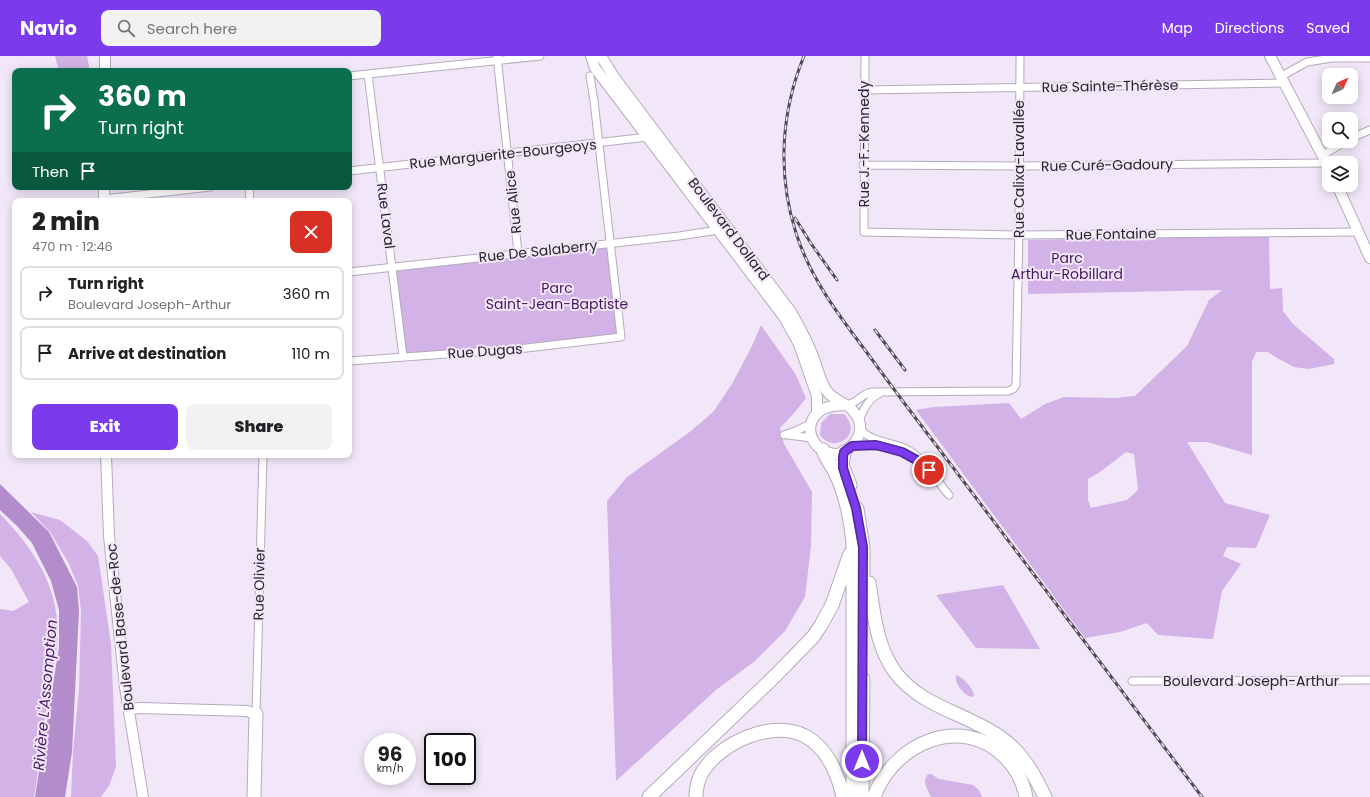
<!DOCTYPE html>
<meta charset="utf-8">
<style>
body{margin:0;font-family:Poppins,sans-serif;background:#f2f2f2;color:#202124;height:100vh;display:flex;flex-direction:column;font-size:15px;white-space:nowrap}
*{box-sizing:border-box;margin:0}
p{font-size:13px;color:#757577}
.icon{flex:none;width:22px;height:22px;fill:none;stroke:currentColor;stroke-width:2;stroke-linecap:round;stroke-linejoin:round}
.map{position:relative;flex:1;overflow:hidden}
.sheet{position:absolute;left:12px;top:142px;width:340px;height:260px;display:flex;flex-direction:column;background:#fff;border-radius:8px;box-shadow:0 2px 10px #0003}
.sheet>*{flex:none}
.banner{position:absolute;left:12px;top:12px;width:340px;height:122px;border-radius:8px;box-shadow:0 2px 10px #0003;background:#0b6e4f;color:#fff;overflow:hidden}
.needle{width:26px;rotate:45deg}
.fabs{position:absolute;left:1322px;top:12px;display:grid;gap:8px}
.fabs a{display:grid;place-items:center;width:36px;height:36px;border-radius:8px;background:#fff;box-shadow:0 2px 10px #0003;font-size:20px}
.speed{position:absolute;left:364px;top:677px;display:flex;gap:8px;font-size:20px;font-weight:700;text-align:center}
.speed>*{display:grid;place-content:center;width:52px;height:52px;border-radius:50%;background:#fff;box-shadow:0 2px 10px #0003;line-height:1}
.speed small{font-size:10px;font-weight:400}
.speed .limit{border:2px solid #111;border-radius:6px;background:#fff;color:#111}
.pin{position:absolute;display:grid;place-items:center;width:34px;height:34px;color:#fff;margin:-17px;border:2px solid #fff;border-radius:50%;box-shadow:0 1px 4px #0007}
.me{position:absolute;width:44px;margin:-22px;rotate:0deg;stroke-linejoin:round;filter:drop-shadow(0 0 3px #0008)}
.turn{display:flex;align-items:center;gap:14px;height:84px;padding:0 20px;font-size:18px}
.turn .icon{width:52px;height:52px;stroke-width:2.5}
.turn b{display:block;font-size:28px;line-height:34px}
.then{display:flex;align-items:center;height:38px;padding:0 20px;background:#0003;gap:8px;font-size:15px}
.round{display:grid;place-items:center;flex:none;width:42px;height:42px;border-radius:8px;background:#f2f2f2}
.summary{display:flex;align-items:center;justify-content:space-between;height:68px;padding:0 20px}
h1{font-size:24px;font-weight:800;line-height:30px}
.action{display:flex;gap:8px;margin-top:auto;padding:8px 20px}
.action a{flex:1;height:46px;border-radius:8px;background:#7c3aed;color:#fff;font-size:16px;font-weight:800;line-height:46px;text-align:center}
.action a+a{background:#f2f2f2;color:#202124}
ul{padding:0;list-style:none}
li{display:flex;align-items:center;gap:12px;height:54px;margin:0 8px 6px;padding:0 12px;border:2px solid #e0e0e0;border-radius:8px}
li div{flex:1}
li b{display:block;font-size:15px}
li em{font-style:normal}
header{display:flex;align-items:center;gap:24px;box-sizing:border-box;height:56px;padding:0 20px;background:#7c3aed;color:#fff}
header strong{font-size:19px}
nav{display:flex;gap:22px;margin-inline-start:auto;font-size:14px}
.search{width:280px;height:36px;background:#f2f2f2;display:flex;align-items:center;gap:10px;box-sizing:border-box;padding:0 14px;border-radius:8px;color:#757577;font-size:15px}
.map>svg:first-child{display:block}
.green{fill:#d2b2e7;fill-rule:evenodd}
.water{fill:#b38ccb}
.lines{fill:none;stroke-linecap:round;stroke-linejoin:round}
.street-casing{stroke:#b5abbb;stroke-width:9}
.secondary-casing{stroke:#b5abbb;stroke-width:12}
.highway-casing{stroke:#b5abbb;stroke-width:15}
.street{stroke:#fff;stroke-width:7}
.secondary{stroke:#fff;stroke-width:10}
.highway{stroke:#fff;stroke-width:13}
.rail-casing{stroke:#514b54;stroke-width:3}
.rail{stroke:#f1e7f8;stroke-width:1.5;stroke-dasharray:4.5;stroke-linecap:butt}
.route-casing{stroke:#51269a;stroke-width:10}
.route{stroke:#7c3aed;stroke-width:7}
.labels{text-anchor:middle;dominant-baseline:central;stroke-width:4;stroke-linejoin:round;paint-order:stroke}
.street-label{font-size:14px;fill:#28242a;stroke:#f1e7f8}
.park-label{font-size:14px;fill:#47155f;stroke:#f1e7f8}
.water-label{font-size:15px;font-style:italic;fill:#4a1863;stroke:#f1e7f8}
</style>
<header>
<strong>Navio</strong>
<div class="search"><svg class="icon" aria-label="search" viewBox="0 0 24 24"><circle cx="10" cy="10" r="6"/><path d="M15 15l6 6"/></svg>Search here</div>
<nav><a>Map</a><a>Directions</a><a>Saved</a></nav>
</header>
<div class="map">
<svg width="1370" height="741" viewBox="0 0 1370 741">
<rect width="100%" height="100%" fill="#f1e7f8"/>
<path class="green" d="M 55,0 L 87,0 L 90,15 L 59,15 Z
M 1269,179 L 1270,233 L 1282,232 L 1283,255 L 1293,268 L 1334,303 L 1334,308 L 1309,313 L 1294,311 L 1277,302 L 1268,296 L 1256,296 L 1252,306 L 1252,399 L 1207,386 L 1187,386 L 1225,447 L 1270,459 L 1256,492 L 1227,491 L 1223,500 L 1241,508 L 1222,535 L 1213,583 L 1158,579 L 1147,567 L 1120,576 L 1085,582 L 916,354 L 934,351 L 1009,347 L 1021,363 L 1045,348 L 1064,341 L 1115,342 L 1135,340 L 1187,290 L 1209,244 L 1222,234 L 1028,238 L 1028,184 ZM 1126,396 L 1134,398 L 1138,434 L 1127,444 L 1091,452 L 1088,444 L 1088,423 L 1100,416 Z
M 610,187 L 621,281 L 403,301 L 392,211 Z
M 761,269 L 796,319 L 806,342 L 795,356 L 780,372 L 784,388 L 812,436 L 811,490 L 805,541 L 785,575 L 755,605 L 716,634 L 616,725 L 607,445 L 627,421 L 691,375 L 713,356 L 732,328 L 752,290 Z
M 830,358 L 844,358 C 864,378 835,399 820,379 L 821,367 Z
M 31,456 L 60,464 L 87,485 L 98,500 L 111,588 L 116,710 L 109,730 L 101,741 L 71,741 L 73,696 L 79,634 L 81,555 L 78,530 L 68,506 L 50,476 Z
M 0,458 C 37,496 62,536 57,590 C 56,604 51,618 49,632 C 44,669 40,705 34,741 L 0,741 L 0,553 L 13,555 L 29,546 L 11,513 L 0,500 Z
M 1003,529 L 1040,593 L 976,592 L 936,539 Z
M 956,619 C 963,621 974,633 974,640 L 971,641 C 963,638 954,627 956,619 Z
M 928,718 L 931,718 L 939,723 L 973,729 L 979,734 L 982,741 L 931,741 C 927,733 922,725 928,718 Z"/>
<path class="water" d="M 0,428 L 49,476 L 77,531 L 79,555 L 72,696 L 65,741 L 35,741 L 59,591 L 59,554 L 51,525 L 32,487 L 17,470 L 0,454 Z"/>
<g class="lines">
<g class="street-casing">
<path id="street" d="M 497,0 L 518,197
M 865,0 L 864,176 L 1019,179 L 1359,176
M 368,18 L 403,301
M 349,20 L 540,0
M 1280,21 L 1307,6 L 1332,2 L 1370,2
M 864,34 L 1283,27
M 1351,82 L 1370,74
M 1323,99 L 1346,85
M 863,109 L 1020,110 L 1327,107
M 349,115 L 648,81 L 650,80
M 249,131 L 250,145
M 104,143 L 210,131
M 349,216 L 679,180 L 712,175 L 720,171
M 349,305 L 518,293 L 621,281 L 594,45 L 590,20
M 846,349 C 859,347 860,338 872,336 L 1008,335 L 1013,333 L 1016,329 L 1019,170 L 1020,0
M 859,364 C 864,353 868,343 880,337
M 860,373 C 873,388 894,385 910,395 C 926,405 937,425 949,439
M 784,379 L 798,374 L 812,367
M 788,379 L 812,382
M 852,390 C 878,388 895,391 917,404
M 1132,625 L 1370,624
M 256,658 L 263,399"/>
</g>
<g class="secondary-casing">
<path id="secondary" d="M 105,0 L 105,15
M 591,0 L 595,12 L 784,261 L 799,288 L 817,340 L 817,358
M 601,0 L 614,21 L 791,256 C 799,270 807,285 813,300 C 817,311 820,324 826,334 C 833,345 847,346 854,356 C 865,369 860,384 848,393 C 845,396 841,398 837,398 C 810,398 799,364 825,352 C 831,350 839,349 846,349
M 1270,0 L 1329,112
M 1337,129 L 1370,202
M 104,145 L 104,131
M 106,399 L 109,480 L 125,631 L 143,741
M 128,653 L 141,652 L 247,655 L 256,658"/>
</g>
<g class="highway-casing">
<path id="highway" d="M 823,394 C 826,402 831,409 835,416 C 846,439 851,464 853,489 L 853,741
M 844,396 L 842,409 L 850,429
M 857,453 L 863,491 L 863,549
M 869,527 C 874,557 876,590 895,616 C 921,651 966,657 1000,681 C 1022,696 1034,718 1045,741
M 254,741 L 256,658
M 649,741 L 776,619 L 813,581 L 821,569 L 832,549 L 850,498
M 696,741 C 696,732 698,723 703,715 C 721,686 774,663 805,680 C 827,692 838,718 843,741
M 862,741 L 863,623
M 874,741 C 893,688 960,657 1005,701 C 1016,712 1023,725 1026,741"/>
</g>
<use href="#street" class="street"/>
<use href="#secondary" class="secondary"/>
<use href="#highway" class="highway"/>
<g class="rail-casing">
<path id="rail" d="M 804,0 C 781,56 777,118 796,177 C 810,221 837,257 865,294 C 887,324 910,355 933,385 C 1023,504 1112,622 1202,741
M 795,162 L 812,189 L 837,224
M 875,274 L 905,314"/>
</g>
<use href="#rail" class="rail"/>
</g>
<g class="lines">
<g class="route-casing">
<path id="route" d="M 862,705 L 863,491 L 856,452 L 843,412 L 843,401 L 844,396 L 852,390 L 876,389 L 902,396 L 922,407 L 929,414"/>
</g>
<use href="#route" class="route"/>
</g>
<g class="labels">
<g class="street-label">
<text transform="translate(1110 30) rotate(-1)">Rue Sainte-Thérèse</text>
<text transform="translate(864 88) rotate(-90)">Rue J.-F.-Kennedy</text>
<text transform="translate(503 98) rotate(-6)">Rue Marguerite-Bourgeoys</text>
<text transform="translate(1107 109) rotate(-1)">Rue Curé-Gadoury</text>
<text transform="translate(1019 113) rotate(-90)">Rue Calixa-Lavallée</text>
<text transform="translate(513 146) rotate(-96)">Rue Alice</text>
<text transform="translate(386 160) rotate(83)">Rue Laval</text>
<text transform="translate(729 173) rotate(53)">Boulevard Dollard</text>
<text transform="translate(1111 178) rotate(-1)">Rue Fontaine</text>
<text transform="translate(538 195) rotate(-6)">Rue De Salaberry</text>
<text transform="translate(485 295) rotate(-4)">Rue Dugas</text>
<text transform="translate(259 528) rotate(-89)">Rue Olivier</text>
<text transform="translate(120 571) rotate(-96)">Boulevard Base-de-Roc</text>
<text x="1251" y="625">Boulevard Joseph-Arthur</text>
</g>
<g class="park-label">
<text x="1067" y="202">Parc<tspan x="1067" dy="16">Arthur-Robillard</tspan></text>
<text x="557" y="232">Parc<tspan x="557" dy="16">Saint-Jean-Baptiste</tspan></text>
</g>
<g class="water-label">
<text transform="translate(45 639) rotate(-85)">Rivière L'Assomption</text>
</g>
</g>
</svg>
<div class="fabs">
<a><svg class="needle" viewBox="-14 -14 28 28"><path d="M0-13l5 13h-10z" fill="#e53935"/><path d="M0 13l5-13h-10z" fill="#757577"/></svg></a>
<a><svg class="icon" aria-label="search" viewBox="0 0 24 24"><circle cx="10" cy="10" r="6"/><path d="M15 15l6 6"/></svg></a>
<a><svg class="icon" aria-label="layers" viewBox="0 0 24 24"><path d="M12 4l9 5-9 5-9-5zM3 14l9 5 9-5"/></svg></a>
</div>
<div class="speed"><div>96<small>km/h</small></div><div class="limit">100</div></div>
<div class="pin" style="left:929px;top:414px;background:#d93025"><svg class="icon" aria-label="arrive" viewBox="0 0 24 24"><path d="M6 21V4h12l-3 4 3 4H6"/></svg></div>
<svg class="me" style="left:862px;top:705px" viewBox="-20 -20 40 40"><circle r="17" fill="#7c3aed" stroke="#fff" stroke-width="3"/><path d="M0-11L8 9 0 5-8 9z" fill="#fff"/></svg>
<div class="banner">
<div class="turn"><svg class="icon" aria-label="right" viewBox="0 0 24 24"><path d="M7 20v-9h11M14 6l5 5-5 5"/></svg><div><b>360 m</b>Turn right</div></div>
<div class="then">Then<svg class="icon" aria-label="arrive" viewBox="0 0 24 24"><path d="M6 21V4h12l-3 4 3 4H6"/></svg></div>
</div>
<section class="sheet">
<div class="summary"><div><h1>2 min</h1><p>470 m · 12:46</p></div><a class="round" style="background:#d93025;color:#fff"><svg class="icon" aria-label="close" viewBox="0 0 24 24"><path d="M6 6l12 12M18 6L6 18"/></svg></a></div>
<ul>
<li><svg class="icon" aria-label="right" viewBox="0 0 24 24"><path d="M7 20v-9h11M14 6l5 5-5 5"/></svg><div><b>Turn right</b><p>Boulevard Joseph-Arthur</p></div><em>360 m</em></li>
<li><svg class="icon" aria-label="arrive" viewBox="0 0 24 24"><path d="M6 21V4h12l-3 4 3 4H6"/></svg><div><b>Arrive at destination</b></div><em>110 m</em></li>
</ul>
<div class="action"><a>Exit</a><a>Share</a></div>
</section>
</div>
